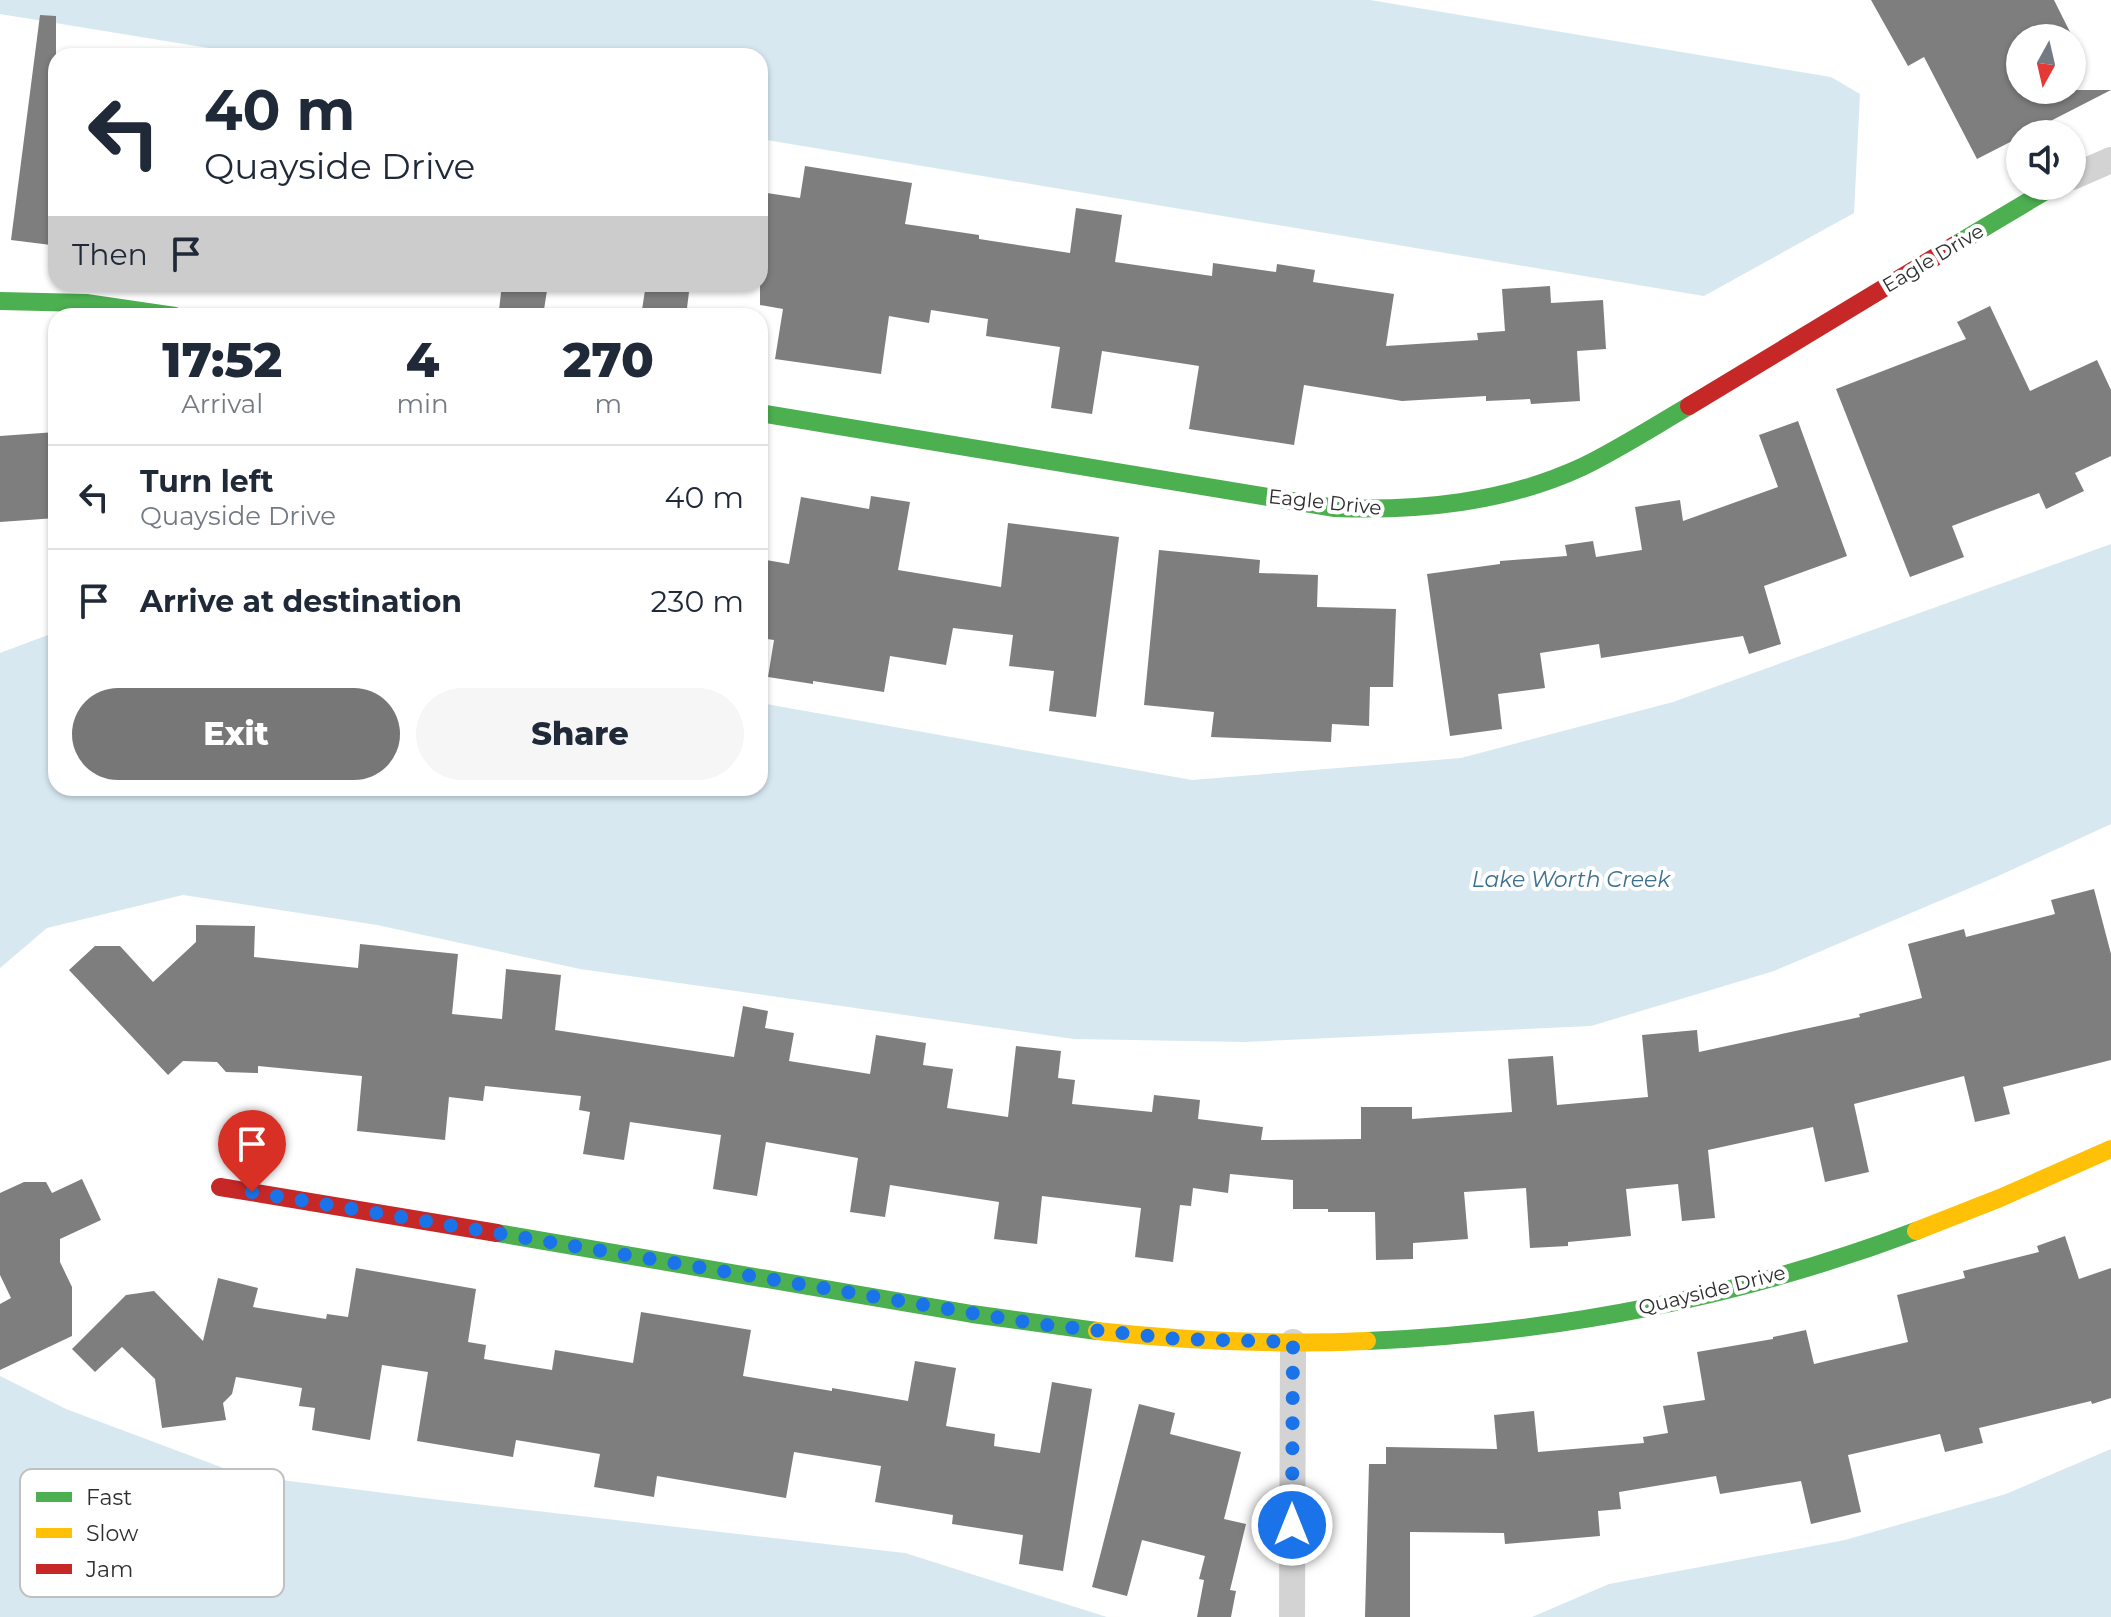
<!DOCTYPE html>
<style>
body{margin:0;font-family:Montserrat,sans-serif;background:#f6f6f7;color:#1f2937;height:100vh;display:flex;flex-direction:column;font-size:30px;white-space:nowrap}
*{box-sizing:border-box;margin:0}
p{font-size:26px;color:#747a83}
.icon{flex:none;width:44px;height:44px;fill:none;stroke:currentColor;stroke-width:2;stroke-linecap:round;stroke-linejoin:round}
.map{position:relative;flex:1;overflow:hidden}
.sheet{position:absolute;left:48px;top:308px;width:720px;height:488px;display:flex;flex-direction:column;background:#fff;border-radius:24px;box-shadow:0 2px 6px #0004}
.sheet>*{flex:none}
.guide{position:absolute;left:48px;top:48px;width:720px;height:244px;border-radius:24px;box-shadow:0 2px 6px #0004;background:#fff;color:#1f2937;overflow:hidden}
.needle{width:52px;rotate:188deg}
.buttons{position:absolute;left:2006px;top:24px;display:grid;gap:16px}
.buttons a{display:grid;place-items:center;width:80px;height:80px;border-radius:50%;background:#fff;box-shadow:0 2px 6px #0004;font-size:40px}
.pin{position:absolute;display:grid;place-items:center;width:68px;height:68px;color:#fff;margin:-82px -34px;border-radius:50% 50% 50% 0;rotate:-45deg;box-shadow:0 0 8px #0007}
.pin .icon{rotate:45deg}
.me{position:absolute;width:88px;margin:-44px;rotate:0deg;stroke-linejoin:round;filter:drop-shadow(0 0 6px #0008)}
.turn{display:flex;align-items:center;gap:28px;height:168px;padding:0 24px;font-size:36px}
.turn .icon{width:104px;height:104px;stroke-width:2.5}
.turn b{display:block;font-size:56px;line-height:68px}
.then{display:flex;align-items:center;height:76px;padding:0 24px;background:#0003;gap:16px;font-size:30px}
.eta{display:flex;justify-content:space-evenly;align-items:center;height:136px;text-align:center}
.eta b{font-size:48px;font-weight:800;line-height:56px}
.action{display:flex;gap:16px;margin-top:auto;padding:16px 24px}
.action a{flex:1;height:92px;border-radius:48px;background:#777;color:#fff;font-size:32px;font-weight:800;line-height:92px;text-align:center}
.action a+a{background:#f6f6f7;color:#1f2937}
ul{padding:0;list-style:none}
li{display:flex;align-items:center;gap:24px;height:104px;padding:0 24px;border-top:2px solid #e0e1e3}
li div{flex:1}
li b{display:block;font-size:30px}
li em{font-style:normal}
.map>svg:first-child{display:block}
.water{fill:#d8e8f1}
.building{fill:#7e7e7e}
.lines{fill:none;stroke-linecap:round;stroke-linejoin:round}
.street{stroke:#d3d3d3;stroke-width:26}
.fast{stroke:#4caf50;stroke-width:18}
.slow{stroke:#ffc107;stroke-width:18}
.jam{stroke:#c62828;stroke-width:18}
.route{stroke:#1a73e8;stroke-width:14;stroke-dasharray:0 25.2}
.labels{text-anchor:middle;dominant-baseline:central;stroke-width:8;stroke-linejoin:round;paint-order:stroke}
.street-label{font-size:20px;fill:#2e2e2e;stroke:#fff}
.water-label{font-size:22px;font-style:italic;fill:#3c7090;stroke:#fff}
.key{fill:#fff;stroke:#c0c0c0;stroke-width:2}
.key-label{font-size:22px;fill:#2e2e2e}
</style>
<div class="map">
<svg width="2111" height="1617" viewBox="0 0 2111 1617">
<rect width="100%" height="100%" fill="#fff"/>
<path class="water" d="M 0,0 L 1370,0 L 1831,77 L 1860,94 L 1854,213 L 1704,296 L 760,139 L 760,56 L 257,56 L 0,14 Z
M 2111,544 L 2111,824 L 1996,877 L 1774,971 L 1591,1026 L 1244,1042 L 1074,1039 L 580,969 L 377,925 L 183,895 L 47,928 L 0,968 L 0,653 L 56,632 L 56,788 L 760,788 L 760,703 L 1192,780 L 1461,758 L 1673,702 Z
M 0,1376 L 66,1409 L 242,1475 L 432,1499 L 905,1553 L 1107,1617 L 0,1617 Z
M 2111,1449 L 2111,1617 L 1532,1617 L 1609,1584 L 1845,1540 L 2006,1494 Z"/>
<path class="building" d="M 1871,0 L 2054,0 L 2073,38 L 2020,38 L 2020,90 L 2111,90 L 2025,134 L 2020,134 L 2020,137 L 1977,159 L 1924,57 L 1908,66 Z
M 40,15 L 56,16 L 56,204 L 51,245 L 11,240 Z
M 805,166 L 912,183 L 905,224 L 979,235 L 979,239 L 1070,253 L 1076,208 L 1122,215 L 1115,262 L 1212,276 L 1213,263 L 1276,272 L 1277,264 L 1315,270 L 1313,282 L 1394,294 L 1386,346 L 1478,340 L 1477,333 L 1505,331 L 1502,289 L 1550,286 L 1551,303 L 1603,300 L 1606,349 L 1577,351 L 1580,401 L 1531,404 L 1530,399 L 1486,401 L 1486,396 L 1402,401 L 1304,385 L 1294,445 L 1189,429 L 1199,366 L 1102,351 L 1092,414 L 1051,408 L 1060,347 L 986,336 L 988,319 L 931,310 L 929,323 L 889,316 L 881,374 L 775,359 L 783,309 L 760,305 L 760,192 L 800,198 Z
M 502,284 L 548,284 L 543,316 L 499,310 Z
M 646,284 L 690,284 L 686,316 L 641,316 Z
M 1990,306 L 2030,391 L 2097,360 L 2111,390 L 2111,456 L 2075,473 L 2084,491 L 2046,509 L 2039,493 L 1952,526 L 1964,557 L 1910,577 L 1836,389 L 1966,339 L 1957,322 Z
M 1798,421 L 1847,556 L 1764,586 L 1781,644 L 1749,654 L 1743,636 L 1601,658 L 1599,644 L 1540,653 L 1545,688 L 1498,694 L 1502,729 L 1450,736 L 1427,574 L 1500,564 L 1500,561 L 1567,556 L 1565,545 L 1593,541 L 1596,557 L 1642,550 L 1635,507 L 1680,500 L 1683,521 L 1778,487 L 1759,435 Z
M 56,432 L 56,518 L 0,522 L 0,436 Z
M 871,496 L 910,502 L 898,570 L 1001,587 L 1008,523 L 1119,537 L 1096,717 L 1049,711 L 1054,671 L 1009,666 L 1013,635 L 953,628 L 946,665 L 890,656 L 884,692 L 813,681 L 813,684 L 768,677 L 774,640 L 760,638 L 760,559 L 789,564 L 801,497 L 869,509 Z
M 1159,550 L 1260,560 L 1259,573 L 1318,575 L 1317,607 L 1396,609 L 1393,687 L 1370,687 L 1369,726 L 1332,724 L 1331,742 L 1211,737 L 1214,712 L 1144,705 Z
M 2094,889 L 2111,954 L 2111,1060 L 2003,1087 L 2010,1114 L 1975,1122 L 1964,1076 L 1854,1104 L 1869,1172 L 1825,1182 L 1813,1127 L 1708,1150 L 1715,1218 L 1682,1221 L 1678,1184 L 1626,1189 L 1631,1236 L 1568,1242 L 1568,1246 L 1530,1248 L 1526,1188 L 1464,1192 L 1468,1239 L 1413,1243 L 1413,1259 L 1376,1260 L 1375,1212 L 1328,1212 L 1328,1209 L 1293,1209 L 1293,1180 L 1230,1174 L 1228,1193 L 1193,1188 L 1191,1206 L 1180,1205 L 1173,1262 L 1135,1257 L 1141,1208 L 1042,1196 L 1037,1244 L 994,1239 L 999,1202 L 890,1185 L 885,1217 L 850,1212 L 858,1158 L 766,1142 L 757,1196 L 713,1189 L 721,1135 L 630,1122 L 624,1160 L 583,1154 L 590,1112 L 579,1110 L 581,1096 L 485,1086 L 483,1101 L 449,1097 L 445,1140 L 357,1131 L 362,1076 L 258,1066 L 258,1073 L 226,1072 L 217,1062 L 183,1061 L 168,1075 L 69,970 L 95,946 L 120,946 L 153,982 L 196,942 L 196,925 L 255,926 L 254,957 L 358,968 L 360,944 L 458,954 L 452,1014 L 502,1019 L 506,969 L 561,975 L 555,1030 L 734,1057 L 743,1006 L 768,1011 L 765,1028 L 794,1033 L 789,1061 L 870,1074 L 876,1035 L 926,1043 L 923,1065 L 953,1069 L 947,1108 L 1008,1117 L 1016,1046 L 1061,1051 L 1058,1078 L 1075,1080 L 1072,1104 L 1152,1112 L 1154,1095 L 1200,1100 L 1198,1119 L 1263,1127 L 1261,1140 L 1361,1139 L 1361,1107 L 1412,1107 L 1412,1119 L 1512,1112 L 1508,1059 L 1553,1056 L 1557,1105 L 1648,1097 L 1642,1035 L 1697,1030 L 1699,1052 L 1860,1017 L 1859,1014 L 1922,998 L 1908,944 L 1964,929 L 1966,937 L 2055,914 L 2051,900 Z
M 82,1179 L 101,1220 L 60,1239 L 60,1262 L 72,1287 L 72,1336 L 0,1370 L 0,1304 L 11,1298 L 0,1275 L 0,1193 L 24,1182 L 46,1182 L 52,1193 Z
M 2065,1236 L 2079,1279 L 2111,1268 L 2111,1398 L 2092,1404 L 2091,1401 L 1979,1428 L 1983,1443 L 1945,1452 L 1940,1434 L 1848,1455 L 1861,1512 L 1811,1524 L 1801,1481 L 1720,1494 L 1716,1476 L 1619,1492 L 1621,1509 L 1598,1511 L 1600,1536 L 1505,1544 L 1504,1533 L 1410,1532 L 1410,1617 L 1365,1617 L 1369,1464 L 1386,1464 L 1386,1447 L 1497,1449 L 1494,1415 L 1534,1411 L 1538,1452 L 1644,1443 L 1643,1437 L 1668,1433 L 1663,1406 L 1705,1400 L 1697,1352 L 1773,1339 L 1773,1337 L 1806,1330 L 1814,1364 L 1908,1342 L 1897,1295 L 1965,1278 L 1963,1271 L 2039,1252 L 2037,1246 Z
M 356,1268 L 476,1289 L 468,1342 L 486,1345 L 484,1359 L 552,1370 L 555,1350 L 633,1363 L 641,1312 L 751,1330 L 743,1376 L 832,1391 L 832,1388 L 908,1401 L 915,1361 L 956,1368 L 946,1426 L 995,1434 L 994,1446 L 1040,1453 L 1052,1382 L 1092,1389 L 1063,1571 L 1019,1564 L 1023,1535 L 952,1524 L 953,1515 L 875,1502 L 881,1466 L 794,1452 L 786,1498 L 657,1476 L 654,1497 L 594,1487 L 600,1454 L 516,1440 L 513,1457 L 417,1441 L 428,1372 L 382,1365 L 370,1440 L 312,1430 L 315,1408 L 299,1406 L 302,1388 L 236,1377 L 232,1394 L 223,1403 L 226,1420 L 162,1428 L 155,1379 L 122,1347 L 95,1372 L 72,1349 L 126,1295 L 154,1291 L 203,1341 L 218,1278 L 258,1288 L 253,1307 L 326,1319 L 327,1314 L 348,1317 Z
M 1139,1404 L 1175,1413 L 1170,1434 L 1241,1452 L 1224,1519 L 1246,1524 L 1230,1590 L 1236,1591 L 1231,1617 L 1197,1617 L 1204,1580 L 1199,1579 L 1205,1556 L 1142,1540 L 1127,1596 L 1092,1587 Z"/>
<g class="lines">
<path class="street" d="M 2072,177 L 2111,160
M 1292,1617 L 1293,1342"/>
<path class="fast" d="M 1955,245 L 2054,186
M 0,301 L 86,303 L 175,316
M 760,413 L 1335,508 C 1419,511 1504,503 1582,467 C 1619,449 1653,427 1689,406
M 497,1233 L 972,1314 L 1097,1331
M 1367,1341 C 1554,1333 1741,1297 1916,1231"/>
<path class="slow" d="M 1916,1231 L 2000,1198 L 2111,1149
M 1097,1331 C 1187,1341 1277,1345 1367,1341"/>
<path class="jam" d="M 1689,406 L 1955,245
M 220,1187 L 497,1233"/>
</g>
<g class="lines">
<path class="route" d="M 252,1192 L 1037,1324 L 1178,1339 L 1293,1342 L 1292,1525"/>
</g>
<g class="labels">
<g class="street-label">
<text transform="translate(1933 258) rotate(-31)">Eagle Drive</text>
<text transform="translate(1325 502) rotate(6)">Eagle Drive</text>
<text transform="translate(1712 1290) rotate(-14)">Quayside Drive</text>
</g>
<g class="water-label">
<text x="1571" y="879">Lake Worth Creek</text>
</g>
</g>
<rect x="20" y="1469" width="264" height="128" rx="12" class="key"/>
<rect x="36" y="1492" width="36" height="10" fill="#4caf50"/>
<rect x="36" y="1528" width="36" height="10" fill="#ffc107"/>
<rect x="36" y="1564" width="36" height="10" fill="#c62828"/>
<g class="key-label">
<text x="86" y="1505">Fast</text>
<text x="86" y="1541">Slow</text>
<text x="86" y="1577">Jam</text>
</g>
</svg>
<div class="buttons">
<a><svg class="needle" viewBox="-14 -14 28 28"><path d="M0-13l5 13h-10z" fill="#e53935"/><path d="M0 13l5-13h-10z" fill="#747a83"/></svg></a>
<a><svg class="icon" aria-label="sound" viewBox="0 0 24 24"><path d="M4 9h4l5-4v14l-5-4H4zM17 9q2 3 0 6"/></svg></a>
</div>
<div class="pin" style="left:252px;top:1192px;background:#d93025"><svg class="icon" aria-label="arrive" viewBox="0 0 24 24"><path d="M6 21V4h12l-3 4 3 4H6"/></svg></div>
<svg class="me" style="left:1292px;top:1525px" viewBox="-20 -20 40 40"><circle r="17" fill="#1a73e8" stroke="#fff" stroke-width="3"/><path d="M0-11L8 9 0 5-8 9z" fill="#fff"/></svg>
<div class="guide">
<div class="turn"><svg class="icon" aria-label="left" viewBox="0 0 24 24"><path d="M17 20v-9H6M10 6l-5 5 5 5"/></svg><div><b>40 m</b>Quayside Drive</div></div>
<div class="then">Then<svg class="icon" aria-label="arrive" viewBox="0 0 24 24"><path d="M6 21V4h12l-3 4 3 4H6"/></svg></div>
</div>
<section class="sheet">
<div class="eta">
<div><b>17:52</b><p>Arrival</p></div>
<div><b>4</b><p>min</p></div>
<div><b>270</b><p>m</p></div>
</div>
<ul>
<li><svg class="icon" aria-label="left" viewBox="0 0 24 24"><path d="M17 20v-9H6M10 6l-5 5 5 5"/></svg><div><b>Turn left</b><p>Quayside Drive</p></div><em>40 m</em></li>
<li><svg class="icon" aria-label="arrive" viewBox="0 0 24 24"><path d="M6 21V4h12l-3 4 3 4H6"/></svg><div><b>Arrive at destination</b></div><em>230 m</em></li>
</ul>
<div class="action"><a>Exit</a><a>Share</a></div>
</section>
</div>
